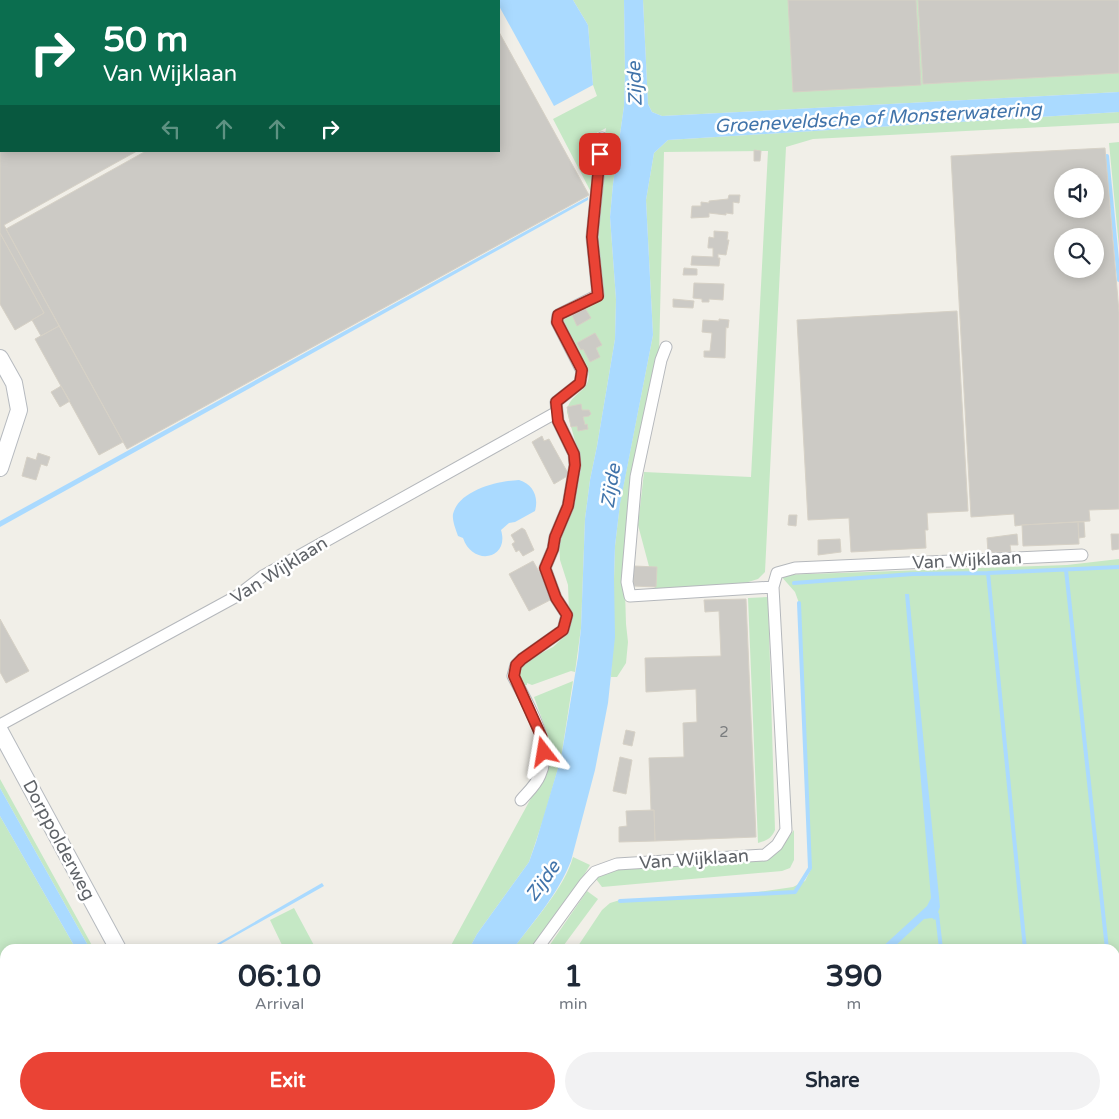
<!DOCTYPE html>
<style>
body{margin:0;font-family:"Varela Round",sans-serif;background:#f2f2f3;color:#1f2937;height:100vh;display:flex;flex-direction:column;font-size:19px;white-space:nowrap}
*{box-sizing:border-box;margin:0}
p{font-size:16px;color:#747a83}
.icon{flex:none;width:28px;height:28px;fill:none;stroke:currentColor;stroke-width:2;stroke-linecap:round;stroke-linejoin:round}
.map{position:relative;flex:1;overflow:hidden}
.side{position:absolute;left:0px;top:944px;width:1120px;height:176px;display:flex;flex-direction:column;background:#fff;border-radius:15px 15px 0 0;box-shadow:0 2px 12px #0003}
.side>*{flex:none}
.banner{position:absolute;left:0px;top:0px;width:500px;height:152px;box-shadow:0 2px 12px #0003;background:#0b6e4f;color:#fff;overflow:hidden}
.fabs{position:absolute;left:1054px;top:168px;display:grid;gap:10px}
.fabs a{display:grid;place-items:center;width:50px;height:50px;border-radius:50%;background:#fff;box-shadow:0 2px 12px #0003;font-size:25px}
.pin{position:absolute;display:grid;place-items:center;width:42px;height:42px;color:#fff;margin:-21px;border-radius:10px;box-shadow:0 2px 8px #0006}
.me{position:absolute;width:55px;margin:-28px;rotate:346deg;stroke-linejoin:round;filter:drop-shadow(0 0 4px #0008)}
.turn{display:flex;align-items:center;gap:18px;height:105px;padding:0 20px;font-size:22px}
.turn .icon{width:65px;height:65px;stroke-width:2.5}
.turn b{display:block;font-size:35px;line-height:42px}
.lanes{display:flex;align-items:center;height:48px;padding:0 20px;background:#0003;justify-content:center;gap:25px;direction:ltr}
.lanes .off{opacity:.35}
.eta{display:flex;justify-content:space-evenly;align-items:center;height:85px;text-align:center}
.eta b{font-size:30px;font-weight:800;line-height:35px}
.button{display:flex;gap:10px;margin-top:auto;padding:10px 20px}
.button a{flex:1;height:58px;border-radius:30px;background:#ea4335;color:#fff;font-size:20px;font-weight:800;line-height:58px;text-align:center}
.button a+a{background:#f2f2f3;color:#1f2937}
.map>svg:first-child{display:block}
.green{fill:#c5e8c5}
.water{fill:#aadaff}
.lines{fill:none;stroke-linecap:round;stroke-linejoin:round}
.stream{stroke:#aadaff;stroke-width:4}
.building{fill:#cccac5;stroke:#d6d1c6;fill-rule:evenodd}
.street-casing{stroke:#b5b8bc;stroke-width:13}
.secondary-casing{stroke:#b6babf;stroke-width:18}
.street{stroke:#fff;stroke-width:11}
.secondary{stroke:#fff;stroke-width:16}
.route-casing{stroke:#982c22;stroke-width:12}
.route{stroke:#ea4335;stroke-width:9}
.labels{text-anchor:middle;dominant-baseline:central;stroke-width:5;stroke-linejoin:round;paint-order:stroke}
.number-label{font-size:15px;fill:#7a7d7f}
.street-label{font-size:18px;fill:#5f6368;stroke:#fff}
.water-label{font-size:19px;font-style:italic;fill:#4174aa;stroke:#fff}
</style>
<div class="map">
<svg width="1119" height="1119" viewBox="0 0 1119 1119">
<rect width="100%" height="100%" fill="#f1efe8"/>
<path class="green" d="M 573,0 L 624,0 L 625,72 L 624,106 L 613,184 L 610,217 L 616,299 L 615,339 L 597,446 L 590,480 L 585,519 L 581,628 L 575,672 L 571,671 L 532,685 L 527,683 L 527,685 L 523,685 L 518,668 L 530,659 L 553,647 L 566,635 L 569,613 L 568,585 L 560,560 L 559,543 L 574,503 L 581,469 L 580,459 L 567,412 C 568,392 593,393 588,370 L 563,320 L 600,299 L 595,213 L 606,128 L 591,136 L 598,155 L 594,198 L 553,119 L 597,96 L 593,85 L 588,25 Z
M 643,0 L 1119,0 L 1119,92 L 662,116 L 652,112 L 648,104 Z
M 1119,112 L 1119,123 L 813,139 L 786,147 L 765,572 L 758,579 L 745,583 L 655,589 L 638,525 L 644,472 L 751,477 L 768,151 L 664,152 L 659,355 L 625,591 L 626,624 L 628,642 L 626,663 L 617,677 L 611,677 L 615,546 L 620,503 L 653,335 L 646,200 L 654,153 L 668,140 Z
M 1119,142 L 1119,247 L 1109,143 Z
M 1119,559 L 1119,1119 L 566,1119 L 565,1115 L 1115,1115 L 1115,949 L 576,949 L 602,910 L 610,903 L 620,900 L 744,894 L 793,887 L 805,881 L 811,869 L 799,603 L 795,592 L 780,575 L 1067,565 Z
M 768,597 L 775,830 C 772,838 766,841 758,843 L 748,598 Z
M 573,681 L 561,758 L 544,817 L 529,862 L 477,934 L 469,949 L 449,949 L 549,765 L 547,733 L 534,697 Z
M 0,779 L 94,949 L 90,949 L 0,788 Z
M 0,816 L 76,949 L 5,949 L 5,1115 L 168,1115 L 161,1119 L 0,1119 Z
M 794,830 L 794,860 L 790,868 L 782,871 L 602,887 L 596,879 L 607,868 L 756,857 L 782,846 Z
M 573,857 L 590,865 L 584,875 L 531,949 L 513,949 C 532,923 565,887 573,857 Z
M 587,891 L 598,899 L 561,949 L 547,949 Z
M 294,908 L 316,949 L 282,949 L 282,945 L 270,920 Z
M 234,1115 L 388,1115 L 387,1119 L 236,1119 Z"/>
<path class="water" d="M 496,0 L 573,0 L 588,25 L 593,85 L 554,106 L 499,6 L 499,1 Z
M 624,0 L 643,0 L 648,104 L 652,112 L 662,116 L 1119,92 L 1119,112 L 668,140 L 654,153 L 646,200 L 653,335 L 620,504 L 615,546 L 614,578 L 615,637 L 608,703 L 595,770 L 571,861 C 558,894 534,921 513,949 L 469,949 L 477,934 L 529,862 L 536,842 L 561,758 L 578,657 L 581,628 L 585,519 L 590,480 L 597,446 L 615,339 L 616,299 L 610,217 L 613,184 L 624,106 L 625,72 Z
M 588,197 L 588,200 L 0,527 L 0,521 Z
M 519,480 C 533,484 539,497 535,511 L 515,522 L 509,523 L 501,530 C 510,559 473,567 463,538 L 458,536 C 456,530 452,521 453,514 C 459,490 498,481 519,480 Z
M 905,594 L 909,594 L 940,907 L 935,920 L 932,918 L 924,919 L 892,949 L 880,949 L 927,906 L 931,898 Z
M 0,788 L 90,949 L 76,949 L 0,816 Z
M 322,883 L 324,886 L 212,949 L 208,949 Z"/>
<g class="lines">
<path class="stream" d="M 1107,156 L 1119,280
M 1066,570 L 1107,949
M 988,573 L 1025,949
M 794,583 L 913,574 L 988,573 L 1119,567
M 620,901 L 795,892 L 810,868 L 799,603
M 937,914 L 941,949
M 1115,1022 L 1119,1058
M 678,1115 L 679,1119
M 957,1115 L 957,1119
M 1043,1115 L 1043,1119"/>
</g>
<path class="building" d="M 0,0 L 269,1 L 1,1 L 1,151 L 137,151 L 4,225 L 59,326 L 41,336 L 32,320 L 44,313 L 0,233 Z
M 317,0 L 384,0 L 381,1 Z
M 420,0 L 481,0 L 482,1 L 418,1 Z
M 788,0 L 916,0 L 921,85 L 793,92 Z
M 918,0 L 1119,0 L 1119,73 L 923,84 Z
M 499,32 L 589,195 L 127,449 L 6,229 L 146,151 L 499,151 Z
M 1105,148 L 1119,312 L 1119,509 L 1089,510 L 1090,521 L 1022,525 L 1015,526 L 1014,514 L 971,517 L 951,156 ZM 1062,176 L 1095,176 L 1095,209 L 1062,209 ZM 1062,236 L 1095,236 L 1095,269 L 1062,269 Z
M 754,150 L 761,151 L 760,161 L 754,161 Z
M 729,195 L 740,195 L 739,203 L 733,202 L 733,214 L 726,213 L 726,215 L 709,213 L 709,217 L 691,218 L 692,206 L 701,206 L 701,202 L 709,203 L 709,201 L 728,199 Z
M 714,231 L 728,232 L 727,240 L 729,240 L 726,255 L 718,254 L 718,258 L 720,258 L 719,266 L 691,265 L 692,256 L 713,257 L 713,248 L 708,248 L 708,246 L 709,237 L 714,238 Z
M 0,233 L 44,313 L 15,330 L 0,304 Z
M 684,268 L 697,269 L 697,275 L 683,275 Z
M 694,283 L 724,284 L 723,300 L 709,299 L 709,302 L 702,302 L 702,299 L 693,298 Z
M 673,299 L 694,301 L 693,308 L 673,307 Z
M 585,308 L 591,318 L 577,326 L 572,315 Z
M 957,311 L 968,511 L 927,513 L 928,530 L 925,530 L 926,548 L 851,552 L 849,518 L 808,520 L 797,320 Z
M 719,319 L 729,320 L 728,328 L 726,327 L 725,358 L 704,357 L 704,351 L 710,351 L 712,333 L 702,332 L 703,320 L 719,321 Z
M 59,326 L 123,442 L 99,455 L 35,339 Z
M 595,333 L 602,345 L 596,348 L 600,357 L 590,362 L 583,349 L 581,350 L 577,343 Z
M 61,386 L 70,401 L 60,407 L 51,392 Z
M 581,404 L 582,410 L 589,410 L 591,414 L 589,416 L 583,417 L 585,425 L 587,424 L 588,429 L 578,431 L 577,426 L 571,427 L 567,407 Z
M 542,436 L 544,441 L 549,439 L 569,475 L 554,484 L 532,442 Z
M 38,453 L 50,457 L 47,466 L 41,464 L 36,480 L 22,476 L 27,457 L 36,460 Z
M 789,515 L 797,515 L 796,526 L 788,525 Z
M 1078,522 L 1079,544 L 1023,546 L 1022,525 Z
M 1078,522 L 1084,522 L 1085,537 L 1079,538 Z
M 522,528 L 525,530 L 534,550 L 523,556 L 519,550 L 516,552 L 512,544 L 515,542 L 511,535 Z
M 1017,534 L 1018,545 L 1010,545 L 1011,552 L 988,552 L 987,538 Z
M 1111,534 L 1119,534 L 1119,549 L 1112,550 Z
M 840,539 L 841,552 L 818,555 L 818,540 Z
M 533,561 L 554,598 L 529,611 L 509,574 Z
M 634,566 L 657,567 L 656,587 L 633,586 Z
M 746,599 L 756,837 L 655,841 L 654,810 L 651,810 L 649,758 L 684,757 L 683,723 L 697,722 L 696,689 L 646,692 L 645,658 L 721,656 L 719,611 L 705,612 L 704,600 Z
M 0,619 L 29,671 L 6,683 L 0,672 Z
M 626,730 L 635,732 L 632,746 L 623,744 Z
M 620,757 L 632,760 L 626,794 L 613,791 Z
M 654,810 L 655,841 L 619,842 L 619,827 L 627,826 L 626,811 Z"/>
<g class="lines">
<g class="street-casing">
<path id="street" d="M 773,587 L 777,573 L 795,568 L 1082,555
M 0,725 L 237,596 L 263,576 L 557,412
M 521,800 C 528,792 536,785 540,775 C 554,745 527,703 513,676 L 516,665 L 522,659 L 563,630 L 567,615 L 556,598 L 545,568 L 553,549 L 555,537 L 568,506 L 575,465 L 574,454 L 558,421 L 556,402 L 580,383 L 582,371 L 557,322 L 558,315 L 598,295 L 592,237 L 602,138
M 537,949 L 585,883 L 595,872 L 617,864 L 765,855 L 777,845 L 786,830 L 773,587 L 630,596 L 627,582 L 636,477 L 661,360 L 666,347
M 448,1119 L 449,1115"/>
</g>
<g class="secondary-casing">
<path id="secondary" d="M 0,358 L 14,383 L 19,410 L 0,468
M 0,731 L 118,949
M 223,1115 L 225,1119"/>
</g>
<use href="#street" class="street"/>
<use href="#secondary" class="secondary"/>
</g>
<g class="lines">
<g class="route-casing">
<path id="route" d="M 544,752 L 542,738 L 514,676 L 516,665 L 522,659 L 563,630 L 567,615 L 556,598 L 545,568 L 553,549 L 555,537 L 568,506 L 575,465 L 574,454 L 558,421 L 556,402 L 580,383 L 582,370 L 557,322 L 558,315 L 598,296 L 592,237 L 600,154"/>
</g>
<use href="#route" class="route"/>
</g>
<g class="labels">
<g class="number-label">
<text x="724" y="732">2</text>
</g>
<g class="street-label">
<text transform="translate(967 560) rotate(-3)">Van Wijklaan</text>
<text transform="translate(279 570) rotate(-32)">Van Wijklaan</text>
<text transform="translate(59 840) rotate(62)">Dorppolderweg</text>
<text transform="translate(694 859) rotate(-4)">Van Wijklaan</text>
</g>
<g class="water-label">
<text transform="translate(635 84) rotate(-92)">Zijde</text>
<text transform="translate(878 118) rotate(-3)">Groeneveldsche of Monsterwatering</text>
<text transform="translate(611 486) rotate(-81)">Zijde</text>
<text transform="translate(543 881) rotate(-54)">Zijde</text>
</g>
</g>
</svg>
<div class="fabs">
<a><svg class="icon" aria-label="sound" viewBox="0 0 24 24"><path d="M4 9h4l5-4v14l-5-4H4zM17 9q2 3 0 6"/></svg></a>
<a><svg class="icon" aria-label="search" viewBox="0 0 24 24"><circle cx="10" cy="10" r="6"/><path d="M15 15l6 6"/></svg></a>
</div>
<div class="pin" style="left:600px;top:154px;background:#d93025"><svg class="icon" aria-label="arrive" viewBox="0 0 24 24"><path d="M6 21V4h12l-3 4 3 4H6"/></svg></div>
<svg class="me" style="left:544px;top:752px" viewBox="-20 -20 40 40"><path d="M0-17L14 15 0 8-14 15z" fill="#ea4335" stroke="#fff" stroke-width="4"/></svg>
<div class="banner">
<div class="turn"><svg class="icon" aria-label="right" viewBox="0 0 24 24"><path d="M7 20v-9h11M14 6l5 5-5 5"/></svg><div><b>50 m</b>Van Wijklaan</div></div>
<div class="lanes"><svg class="icon off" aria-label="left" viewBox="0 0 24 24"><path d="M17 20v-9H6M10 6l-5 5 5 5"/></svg><svg class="icon off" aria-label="ahead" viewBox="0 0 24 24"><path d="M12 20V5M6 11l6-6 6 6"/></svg><svg class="icon off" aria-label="ahead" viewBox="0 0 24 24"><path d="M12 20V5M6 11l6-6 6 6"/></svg><svg class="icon" aria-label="right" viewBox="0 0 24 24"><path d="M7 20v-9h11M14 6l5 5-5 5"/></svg></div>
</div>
<section class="side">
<div class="eta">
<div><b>06:10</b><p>Arrival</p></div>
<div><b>1</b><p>min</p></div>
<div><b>390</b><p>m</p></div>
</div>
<div class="button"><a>Exit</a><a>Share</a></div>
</section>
</div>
